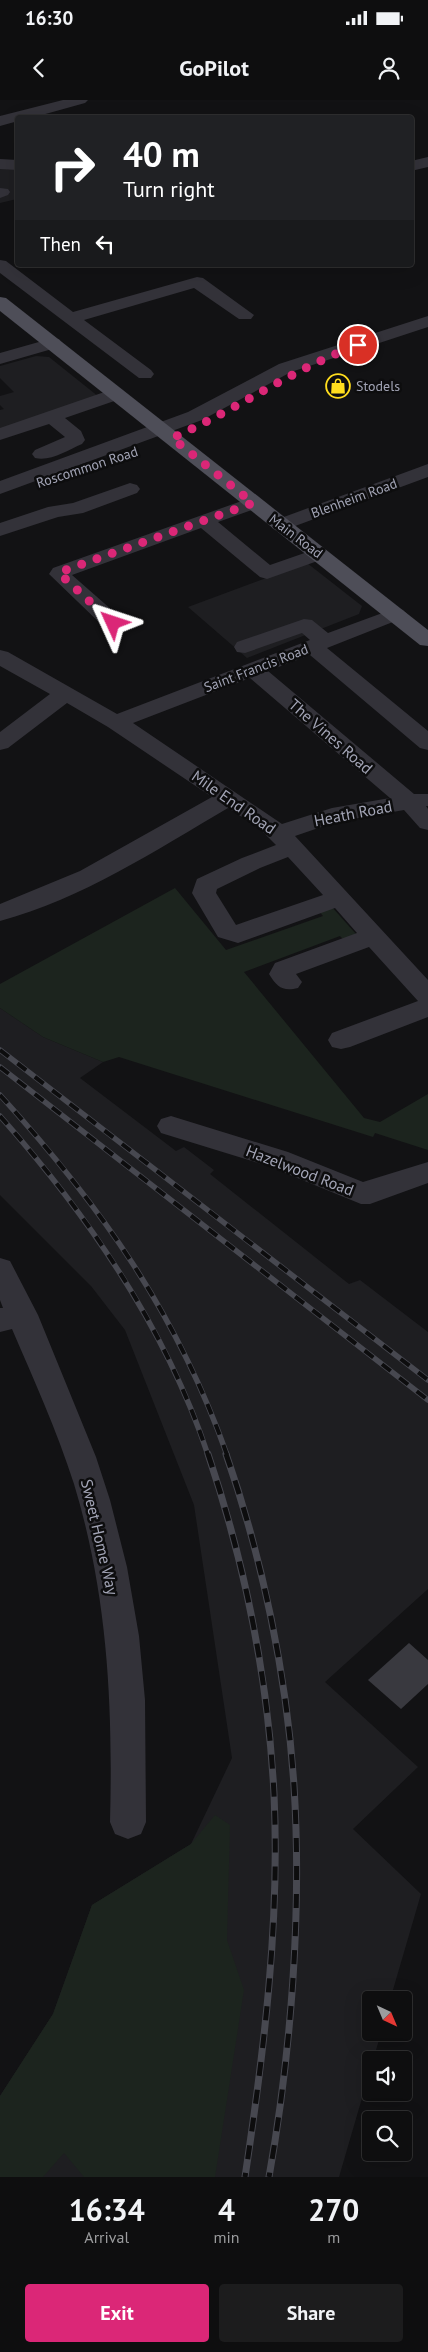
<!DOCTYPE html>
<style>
body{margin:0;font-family:"PT Sans",sans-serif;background:#1c1c1d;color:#f1f3f6;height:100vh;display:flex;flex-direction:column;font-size:19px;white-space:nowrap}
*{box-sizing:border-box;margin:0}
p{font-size:16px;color:#9b9c9e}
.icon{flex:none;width:28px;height:28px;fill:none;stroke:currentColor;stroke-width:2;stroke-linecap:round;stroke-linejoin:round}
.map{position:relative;height:2077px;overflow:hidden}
.details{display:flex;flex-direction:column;background:#0e0e0f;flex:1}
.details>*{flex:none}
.top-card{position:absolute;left:15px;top:15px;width:399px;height:152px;border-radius:5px;box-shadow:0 5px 20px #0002,0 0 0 1px #2e2e2f;background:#202124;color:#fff;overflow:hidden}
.needle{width:32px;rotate:136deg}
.buttons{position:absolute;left:362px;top:1891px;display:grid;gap:10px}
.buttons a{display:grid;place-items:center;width:50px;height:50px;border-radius:5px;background:#0e0e0f;box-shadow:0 5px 20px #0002,0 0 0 1px #2e2e2f;font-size:25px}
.pin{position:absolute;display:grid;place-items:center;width:42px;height:42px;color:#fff;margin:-21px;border:2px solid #fff;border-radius:50%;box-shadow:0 1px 5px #0007}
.me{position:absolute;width:55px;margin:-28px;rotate:312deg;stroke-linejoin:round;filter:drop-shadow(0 0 4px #0008)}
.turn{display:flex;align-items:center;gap:18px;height:105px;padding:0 25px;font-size:22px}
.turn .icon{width:65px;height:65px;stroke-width:2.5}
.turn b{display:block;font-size:35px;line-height:42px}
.then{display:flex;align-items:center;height:48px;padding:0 25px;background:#0003;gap:10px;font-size:19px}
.eta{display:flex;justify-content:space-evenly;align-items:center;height:85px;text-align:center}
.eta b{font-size:30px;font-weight:700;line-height:35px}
.cta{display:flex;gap:10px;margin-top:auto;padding:10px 25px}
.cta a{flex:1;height:58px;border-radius:5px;background:#db2777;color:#fff;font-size:20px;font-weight:700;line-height:58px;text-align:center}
.cta a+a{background:#1c1c1d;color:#f1f3f6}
.status{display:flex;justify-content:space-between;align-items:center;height:35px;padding:0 25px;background:#0e0e0f;direction:ltr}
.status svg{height:14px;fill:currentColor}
header{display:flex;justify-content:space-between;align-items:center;height:65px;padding:0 25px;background:#0e0e0f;font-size:22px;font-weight:700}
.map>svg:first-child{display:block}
.built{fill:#1e1e21}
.green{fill:#1c241e}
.building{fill:#39393f}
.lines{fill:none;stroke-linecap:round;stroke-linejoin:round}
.minor{fill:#333239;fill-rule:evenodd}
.major{fill:#4e4e58;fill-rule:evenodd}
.rail-far1-casing{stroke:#474850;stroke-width:5.5}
.rail-casing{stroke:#474850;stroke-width:7}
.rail-far1{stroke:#0d0d0e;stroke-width:4;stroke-dasharray:11;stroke-linecap:butt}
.rail{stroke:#0d0d0e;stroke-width:5;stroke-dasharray:14;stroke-linecap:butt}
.route{stroke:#db2777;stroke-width:9;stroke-dasharray:0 16.2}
.labels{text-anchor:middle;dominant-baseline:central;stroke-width:5;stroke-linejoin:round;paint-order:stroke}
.far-poi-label{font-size:14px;fill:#a2a4b5;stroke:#0d0d0e;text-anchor:start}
.far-street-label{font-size:14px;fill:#a2a4b5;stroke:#0d0d0e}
.street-label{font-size:16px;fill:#a2a4b5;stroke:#0d0d0e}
</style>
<div class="status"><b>16:30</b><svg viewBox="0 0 49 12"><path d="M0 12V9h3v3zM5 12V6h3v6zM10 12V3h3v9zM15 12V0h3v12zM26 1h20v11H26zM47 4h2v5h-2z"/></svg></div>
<header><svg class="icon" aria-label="back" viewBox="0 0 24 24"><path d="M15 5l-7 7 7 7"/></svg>GoPilot<svg class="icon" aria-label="person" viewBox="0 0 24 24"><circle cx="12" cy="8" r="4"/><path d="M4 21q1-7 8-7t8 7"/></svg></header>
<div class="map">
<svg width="428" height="2077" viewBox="0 0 428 2077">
<rect width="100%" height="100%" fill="#121214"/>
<path class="built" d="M 0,65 L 17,65 L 17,99 L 0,103 Z
M 36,256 L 49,257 L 99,297 L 0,330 L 0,310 L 4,309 L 0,305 L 0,296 L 14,292 L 0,278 L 0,266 Z
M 307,463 L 362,506 L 359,514 L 247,558 L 188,507 Z
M 0,908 L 43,937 L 103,962 L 80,978 L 176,1051 L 184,1047 L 214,1070 L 210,1074 L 349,1184 L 360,1180 L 428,1232 L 428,1489 L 325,1582 L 418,1667 L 353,1729 L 421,1794 L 390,1900 L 371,1900 L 371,1932 L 381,1933 L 339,2077 L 0,2077 L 0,1996 L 53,1914 L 92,1805 L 191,1744 L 232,1658 L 194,1405 L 125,1230 L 91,1186 L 0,1095 Z"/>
<path class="green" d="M 175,788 L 226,850 L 323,816 L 317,809 L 331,806 L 356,834 L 345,841 L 340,836 L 244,872 L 364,1018 L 380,1022 L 428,994 L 428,1050 L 375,1033 L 373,1037 L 119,957 L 103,962 L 43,937 L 0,908 L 0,884 Z
M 215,1715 L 230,1725 L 227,1840 L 244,1890 L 215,2077 L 84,2077 L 64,2053 L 43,2077 L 0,2077 L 0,1996 L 53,1914 L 92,1805 L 191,1744 Z"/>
<path class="building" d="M 409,1543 L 428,1560 L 428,1584 L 401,1609 L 368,1580 Z"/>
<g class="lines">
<path class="minor" d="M 63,0 L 88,0 L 85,3 L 31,18 L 18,18 L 18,21 L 0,26 L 0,16 Z
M 428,57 L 428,67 L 411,71 L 411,61 Z
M 0,59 L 18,60 L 18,70 L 0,69 Z
M 0,88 L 8,89 L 10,92 L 8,95 L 0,98 Z
M 0,160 L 6,161 L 73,212 L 197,177 L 203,178 L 254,215 L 251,219 L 239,219 L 194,188 L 84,220 L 151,270 L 154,274 L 151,278 L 139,278 L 0,173 Z
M 428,216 L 428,227 L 291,272 L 202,320 L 0,394 L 0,381 L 188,312 L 279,264 Z
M 53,238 L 59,239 L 62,243 L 59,247 L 0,264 L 0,253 Z
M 116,288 L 123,290 L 125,294 L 123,298 L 65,318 L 81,331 L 85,340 L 82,344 C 68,350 50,362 35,358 L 32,354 L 35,350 L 65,337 L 49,324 L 0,340 L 0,328 Z
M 428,364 L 428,377 L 287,429 L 280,431 L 273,429 L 270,425 L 273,421 Z
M 130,383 L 137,385 L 140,389 L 137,393 L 83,413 L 58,417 L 0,436 L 0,423 L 48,407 L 73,403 Z
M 253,397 L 260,399 L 263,403 L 260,407 L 218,422 L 270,465 L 319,448 L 326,450 L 329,454 L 326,458 L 267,479 L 260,477 L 201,428 L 72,475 L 121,518 L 124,523 L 121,528 L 113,529 L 105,528 L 49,474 L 53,468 Z
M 396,508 L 403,510 L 407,514 L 403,518 L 327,548 L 428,631 L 428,650 L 420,648 L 310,555 L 268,571 L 414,694 L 428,694 L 428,706 L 426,706 L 428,709 L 428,730 L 420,728 L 404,710 L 336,722 L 295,736 L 428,880 L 428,917 L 350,947 L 341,949 L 332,947 L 328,940 L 332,933 L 418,901 L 369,847 L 296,874 L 302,882 L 298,888 C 283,892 277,887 269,874 L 275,863 L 357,833 L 335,808 L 238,843 L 218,837 L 192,793 L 197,779 L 242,758 L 276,745 L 259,728 L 228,708 C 156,750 82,799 0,821 L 0,804 L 80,771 L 212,697 L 108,627 L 67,603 L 8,648 L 0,650 L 0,632 L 50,594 L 0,566 L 0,550 L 8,552 L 117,614 L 310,540 L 302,533 L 245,553 L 237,552 L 234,547 L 237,542 L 304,519 L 312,520 L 328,533 ZM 250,578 L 390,698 L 332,708 L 282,724 L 133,623 ZM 288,757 L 323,795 L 236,825 L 216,793 L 217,789 L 260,768 Z
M 171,1016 L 288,1052 L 363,1082 L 428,1062 L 428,1083 L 370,1104 L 361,1104 L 268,1066 L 161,1033 L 157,1026 L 161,1019 Z
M 0,1158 L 10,1161 L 38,1215 L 96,1357 L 110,1400 L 127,1467 L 139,1536 L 145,1600 L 146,1722 L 141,1734 L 128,1739 L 115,1734 L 110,1722 C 113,1606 108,1496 74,1384 C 57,1331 34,1280 12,1229 L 0,1232 L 0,1208 L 3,1208 L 0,1200 Z"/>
<path class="major" d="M 0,197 L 6,198 L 428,530 L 428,546 L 420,545 L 0,211 Z"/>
<g class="rail-far1-casing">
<path id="rail-far1" d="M 0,950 L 428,1280
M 0,967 L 428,1300
M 0,995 C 100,1105 177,1213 227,1355
M 0,1016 C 89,1116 166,1228 208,1355"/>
</g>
<g class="rail-casing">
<path id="rail" d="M 208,1354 C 245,1464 268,1577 274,1694 C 280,1822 264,1951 245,2077
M 226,1354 C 262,1457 287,1576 294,1686 C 302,1812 291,1953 269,2077"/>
</g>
<use href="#rail-far1" class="rail-far1"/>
<use href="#rail" class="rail"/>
</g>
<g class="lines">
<path class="route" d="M 113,523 L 60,474 L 60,472 L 253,403 L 172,338 C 236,310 293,269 358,245"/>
</g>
<defs>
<g id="shop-ring" transform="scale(1.25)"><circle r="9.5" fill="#0d0d0e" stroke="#ffdd1e" stroke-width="1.5"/><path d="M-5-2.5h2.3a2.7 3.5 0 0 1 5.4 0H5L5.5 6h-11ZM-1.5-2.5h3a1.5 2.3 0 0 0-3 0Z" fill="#ffdd1e"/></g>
</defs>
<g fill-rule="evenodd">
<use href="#shop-ring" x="338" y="286"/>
</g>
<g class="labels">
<g class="far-poi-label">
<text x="356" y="286">Stodels</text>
</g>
<g class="far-street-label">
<text transform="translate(87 367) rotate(-18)">Roscommon Road</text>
<text transform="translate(354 398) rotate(-20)">Blenheim Road</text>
<text transform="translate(296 436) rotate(37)">Main Road</text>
<text transform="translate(256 568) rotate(-21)">Saint Francis Road</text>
</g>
<g class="street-label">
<text transform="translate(331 636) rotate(41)">The Vines Road</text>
<text transform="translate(234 702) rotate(35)">Mile End Road</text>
<text transform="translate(353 713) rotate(-11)">Heath Road</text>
<text transform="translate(300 1070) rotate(21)">Hazelwood Road</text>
<text transform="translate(100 1437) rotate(77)">Sweet Home Way</text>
</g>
</g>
</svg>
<div class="buttons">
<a><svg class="needle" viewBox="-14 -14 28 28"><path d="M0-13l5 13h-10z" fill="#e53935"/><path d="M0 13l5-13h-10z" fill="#9b9c9e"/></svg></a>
<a><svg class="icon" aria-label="sound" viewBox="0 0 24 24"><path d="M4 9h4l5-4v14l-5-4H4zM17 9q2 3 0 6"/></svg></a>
<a><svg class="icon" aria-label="search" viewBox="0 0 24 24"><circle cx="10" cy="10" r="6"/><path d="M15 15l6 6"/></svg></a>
</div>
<div class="pin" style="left:358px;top:245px;background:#d93025"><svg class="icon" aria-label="arrive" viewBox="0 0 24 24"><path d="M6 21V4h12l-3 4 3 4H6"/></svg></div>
<svg class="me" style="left:113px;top:523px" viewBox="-20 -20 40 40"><path d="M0-17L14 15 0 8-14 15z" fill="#db2777" stroke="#fff" stroke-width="4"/></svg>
<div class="top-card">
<div class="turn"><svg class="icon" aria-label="right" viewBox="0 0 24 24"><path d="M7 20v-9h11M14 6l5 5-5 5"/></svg><div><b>40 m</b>Turn right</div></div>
<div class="then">Then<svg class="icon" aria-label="left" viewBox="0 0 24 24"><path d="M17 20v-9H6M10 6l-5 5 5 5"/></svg></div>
</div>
</div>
<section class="details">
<div class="eta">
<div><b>16:34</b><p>Arrival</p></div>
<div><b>4</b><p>min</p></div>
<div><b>270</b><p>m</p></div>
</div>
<div class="cta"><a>Exit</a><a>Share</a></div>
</section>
